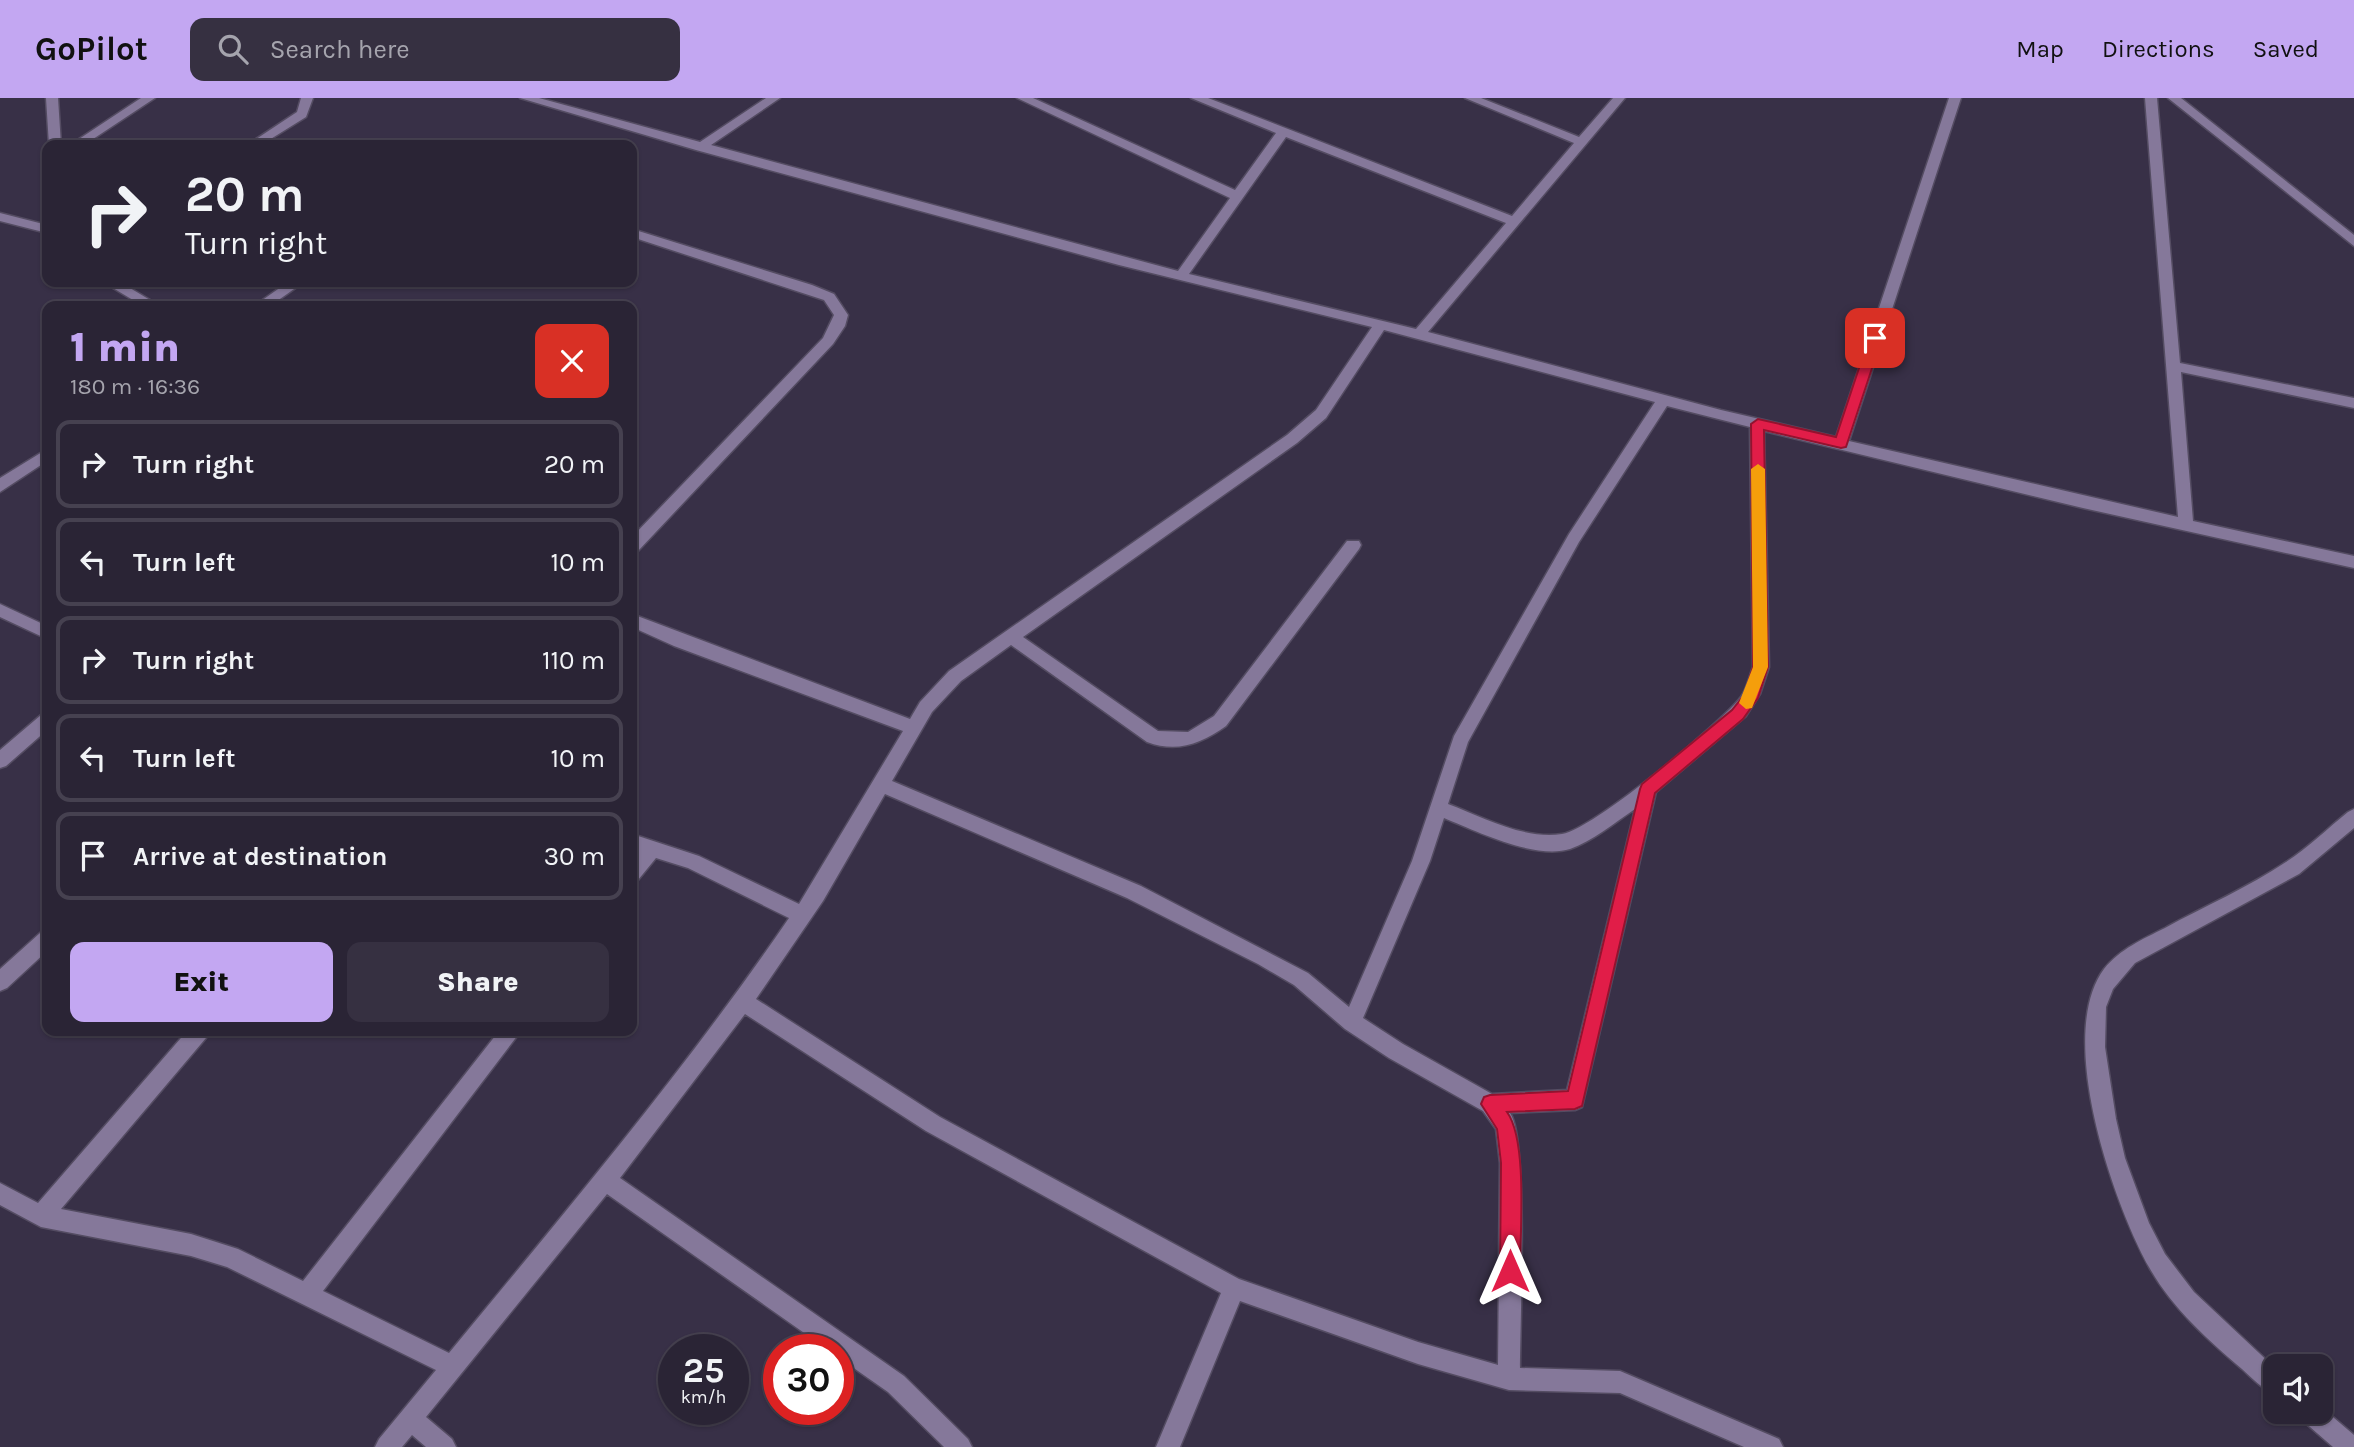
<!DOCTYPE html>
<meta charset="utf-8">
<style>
body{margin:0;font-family:Karla,sans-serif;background:#363041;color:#f1f3f6;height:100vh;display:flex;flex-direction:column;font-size:26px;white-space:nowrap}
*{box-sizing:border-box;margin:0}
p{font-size:23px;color:#a5a4ad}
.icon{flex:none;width:38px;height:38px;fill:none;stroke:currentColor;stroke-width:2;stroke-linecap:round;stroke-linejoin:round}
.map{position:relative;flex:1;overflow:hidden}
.panel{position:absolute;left:42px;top:203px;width:595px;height:735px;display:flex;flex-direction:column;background:#2a2435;border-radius:14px;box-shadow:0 2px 5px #0004,0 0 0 2px #464150}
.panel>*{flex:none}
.guide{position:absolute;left:42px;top:42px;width:595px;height:147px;border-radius:14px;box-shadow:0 2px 5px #0004,0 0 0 2px #464150;background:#2a2435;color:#f1f3f6;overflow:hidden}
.controls{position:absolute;left:2263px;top:1256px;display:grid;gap:14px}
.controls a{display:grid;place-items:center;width:70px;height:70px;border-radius:14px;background:#2a2435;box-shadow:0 2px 5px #0004,0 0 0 2px #464150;font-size:35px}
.speed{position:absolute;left:658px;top:1236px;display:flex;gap:14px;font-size:35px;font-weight:700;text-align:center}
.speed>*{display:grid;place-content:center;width:91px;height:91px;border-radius:50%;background:#2a2435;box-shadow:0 2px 5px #0004,0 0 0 2px #464150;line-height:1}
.speed small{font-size:18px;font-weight:400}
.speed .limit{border:10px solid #d22;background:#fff;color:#111}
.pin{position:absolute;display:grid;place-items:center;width:60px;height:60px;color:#fff;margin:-30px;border-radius:14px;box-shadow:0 4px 10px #0006}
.me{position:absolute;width:77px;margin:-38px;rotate:0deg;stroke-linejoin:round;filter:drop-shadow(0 0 5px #0008)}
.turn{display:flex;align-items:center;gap:24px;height:147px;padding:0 28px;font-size:32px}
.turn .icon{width:91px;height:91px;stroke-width:2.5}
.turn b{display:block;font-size:49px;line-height:60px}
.round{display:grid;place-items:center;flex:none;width:74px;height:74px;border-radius:14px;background:#363041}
.headline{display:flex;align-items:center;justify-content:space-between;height:119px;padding:0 28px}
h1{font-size:42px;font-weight:800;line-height:52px;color:#c3a7f2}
.cta{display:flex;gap:14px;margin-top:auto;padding:14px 28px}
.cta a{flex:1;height:80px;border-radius:14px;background:#c3a7f2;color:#111;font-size:28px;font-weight:800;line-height:80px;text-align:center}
.cta a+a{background:#363041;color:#f1f3f6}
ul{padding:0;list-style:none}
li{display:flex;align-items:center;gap:21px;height:88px;margin:0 14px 10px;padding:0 14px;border:4px solid #464150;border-radius:14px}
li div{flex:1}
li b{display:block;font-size:26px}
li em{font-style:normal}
header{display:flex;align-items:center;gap:42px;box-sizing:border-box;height:98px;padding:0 35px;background:#c3a7f2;color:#111}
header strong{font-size:33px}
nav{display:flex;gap:38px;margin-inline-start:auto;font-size:24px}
.search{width:490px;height:63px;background:#363041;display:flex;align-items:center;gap:18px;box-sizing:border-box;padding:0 24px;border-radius:14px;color:#a5a4ad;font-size:26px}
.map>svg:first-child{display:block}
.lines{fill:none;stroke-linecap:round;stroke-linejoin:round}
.minor-casing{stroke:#544c62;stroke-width:3}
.minor{fill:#85789a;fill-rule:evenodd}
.route{fill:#e11d48;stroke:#92132f;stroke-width:2}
.slow{fill:#f59e0b}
</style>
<header>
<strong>GoPilot</strong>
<div class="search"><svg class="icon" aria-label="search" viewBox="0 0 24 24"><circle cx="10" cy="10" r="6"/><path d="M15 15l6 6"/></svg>Search here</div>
<nav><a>Map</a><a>Directions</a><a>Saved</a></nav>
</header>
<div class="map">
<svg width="2354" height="1349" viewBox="0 0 2354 1349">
<rect width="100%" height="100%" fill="#383047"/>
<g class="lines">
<g class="minor-casing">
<path id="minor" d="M 46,0 L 58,0 L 61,47 L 49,47 Z
M 141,0 L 155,0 L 84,47 L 70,47 Z
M 301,0 L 313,0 L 306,19 L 261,47 L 247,47 L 297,14 Z
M 520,0 L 539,0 L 700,44 L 766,0 L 780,0 L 711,47 L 1178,173 L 1230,100 L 1017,0 L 1033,0 L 1235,92 L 1276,35 L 1191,0 L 1208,0 L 1512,118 L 1574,45 L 1465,0 L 1481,0 L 1579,39 L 1613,0 L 1625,0 L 1428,234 L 1721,312 L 1836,339 L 1949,0 L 1961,0 L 1849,343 L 2178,419 L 2145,0 L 2157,0 L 2180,265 L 2354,300 L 2354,310 L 2181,274 L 2193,423 L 2354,458 L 2354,470 L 2083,410 L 1764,333 L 1769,569 L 1760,596 L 1746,618 L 1656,694 L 1582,1009 L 1575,1012 L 1510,1015 C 1528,1039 1520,1228 1520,1270 L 1620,1273 L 1779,1341 L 1783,1349 L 1744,1349 L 1620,1295 L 1509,1292 L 1418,1266 L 1240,1203 L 1180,1349 L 1156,1349 L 1221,1195 L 926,1033 L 745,916 L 620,1080 L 904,1278 L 968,1341 L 972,1349 L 944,1349 L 888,1294 L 838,1259 L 838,1251 L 827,1251 L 607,1096 L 426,1319 L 452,1341 L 456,1349 L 426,1349 L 412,1337 L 402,1349 L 375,1349 L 379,1341 L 436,1272 L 227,1169 L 191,1158 L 41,1129 L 0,1107 L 0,1085 L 38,1105 L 187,933 L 209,933 L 206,940 L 61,1111 L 191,1136 L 238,1151 L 303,1183 L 499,933 L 521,933 L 323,1193 L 449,1255 C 566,1113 685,972 789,820 L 688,770 L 656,760 L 638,782 L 632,784 L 632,762 L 638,754 L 632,752 L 632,736 L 699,758 L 799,806 L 903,633 L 674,548 L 632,529 L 632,516 L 910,621 L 920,604 L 949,573 L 1287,337 L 1316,312 L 1372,229 L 1119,167 L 696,52 ZM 1286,39 L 1506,125 L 1416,231 L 1189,176 ZM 1384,232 L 1655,304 L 1569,436 L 1454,638 L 1412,763 L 1349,909 L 1308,875 L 1141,788 L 892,683 L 932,614 L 961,583 L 1011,547 L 1147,644 C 1177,655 1201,646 1226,628 L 1359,451 L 1361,447 L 1359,443 L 1347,443 L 1214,618 L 1188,634 L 1158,633 L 1023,539 L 1297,345 L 1326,320 ZM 1667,308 L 1750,329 L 1753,569 C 1749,579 1747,591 1741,599 C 1720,626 1592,732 1562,736 C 1524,742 1483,719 1448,706 L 1468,644 L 1579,444 ZM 885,696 L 1127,800 L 1258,866 L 1294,887 L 1345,931 L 1389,960 L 1483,1013 L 1496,1031 L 1500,1065 L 1498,1267 L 1418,1244 L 1239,1181 L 940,1019 L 756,901 L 823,803 ZM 1635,711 L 1567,992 L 1492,996 L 1403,946 L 1363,920 L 1430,763 L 1444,720 C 1476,733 1535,762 1570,751 C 1593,743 1614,725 1635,711 Z
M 2168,0 L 2181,0 L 2354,137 L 2354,148 Z
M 0,115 L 47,127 L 47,135 L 0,123 Z
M 632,131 L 812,187 L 834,196 L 848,217 L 845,228 L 833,246 L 638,453 L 632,455 L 632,439 L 823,240 L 834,217 L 824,202 L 632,139 Z
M 103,184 L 120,184 L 160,208 L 143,208 Z
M 288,184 L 304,184 L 270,208 L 254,208 Z
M 47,351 L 47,363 L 0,394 L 0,380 Z
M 0,506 L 47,528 L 47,541 L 0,519 Z
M 47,615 L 47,632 L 6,668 L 0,670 L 0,652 L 41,617 Z
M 2354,711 L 2354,730 L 2299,776 L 2135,865 L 2113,891 L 2106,909 L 2105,949 L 2116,1021 L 2125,1060 L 2149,1125 L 2165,1156 L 2194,1194 L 2275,1270 L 2275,1296 C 2262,1291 2252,1280 2242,1271 C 2207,1241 2172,1210 2149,1169 C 2113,1104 2055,937 2104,871 C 2120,851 2143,841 2165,830 C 2205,808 2249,789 2286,764 C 2308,750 2328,730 2348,714 Z
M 47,832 L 47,853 L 7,890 L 0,893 L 0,871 L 40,835 Z
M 2320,1308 L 2354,1337 L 2354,1349 L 2333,1349 L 2302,1322 L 2299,1314 L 2320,1314 Z"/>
</g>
<use href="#minor" class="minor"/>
</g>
<path class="route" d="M 1875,236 L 1882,240 L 1846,349 L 1841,350 L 1764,332 L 1768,569 L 1758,600 L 1743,621 L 1655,695 L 1582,1008 L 1575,1011 L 1507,1014 C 1528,1043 1520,1135 1520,1173 L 1517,1180 L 1510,1183 L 1503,1180 L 1500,1173 L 1501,1065 L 1497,1031 L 1481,1006 L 1484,999 L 1490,997 L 1568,993 L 1640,691 L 1642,686 L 1732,612 L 1744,597 L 1753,569 L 1751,326 L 1758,321 L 1836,339 L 1869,240 Z"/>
<path class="slow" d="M 1758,366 L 1765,371 L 1768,569 L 1752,610 L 1746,611 L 1739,605 L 1753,569 L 1751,371 Z"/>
</svg>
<div class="controls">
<a><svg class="icon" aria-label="sound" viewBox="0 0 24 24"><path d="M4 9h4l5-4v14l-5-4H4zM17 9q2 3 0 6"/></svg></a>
</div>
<div class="speed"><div>25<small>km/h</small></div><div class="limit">30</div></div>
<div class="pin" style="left:1875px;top:240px;background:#d93025"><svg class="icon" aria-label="arrive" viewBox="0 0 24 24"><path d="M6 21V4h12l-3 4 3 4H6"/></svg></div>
<svg class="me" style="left:1510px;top:1173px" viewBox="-20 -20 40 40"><path d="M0-17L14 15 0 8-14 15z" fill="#e11d48" stroke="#fff" stroke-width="4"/></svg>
<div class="guide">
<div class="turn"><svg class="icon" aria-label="right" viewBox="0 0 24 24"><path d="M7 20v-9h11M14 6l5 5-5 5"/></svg><div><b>20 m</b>Turn right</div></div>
</div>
<section class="panel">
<div class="headline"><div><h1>1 min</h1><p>180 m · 16:36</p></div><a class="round" style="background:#d93025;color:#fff"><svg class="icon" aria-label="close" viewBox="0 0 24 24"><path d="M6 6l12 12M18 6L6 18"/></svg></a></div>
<ul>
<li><svg class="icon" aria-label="right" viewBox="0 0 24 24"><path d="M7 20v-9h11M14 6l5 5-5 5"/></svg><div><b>Turn right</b></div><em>20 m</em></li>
<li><svg class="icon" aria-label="left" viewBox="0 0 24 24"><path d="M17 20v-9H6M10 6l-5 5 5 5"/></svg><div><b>Turn left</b></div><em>10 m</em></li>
<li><svg class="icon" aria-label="right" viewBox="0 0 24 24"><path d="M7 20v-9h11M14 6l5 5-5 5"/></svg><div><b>Turn right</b></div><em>110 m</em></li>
<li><svg class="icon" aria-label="left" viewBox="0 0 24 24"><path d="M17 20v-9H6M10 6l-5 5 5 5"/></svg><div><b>Turn left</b></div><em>10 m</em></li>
<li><svg class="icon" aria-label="arrive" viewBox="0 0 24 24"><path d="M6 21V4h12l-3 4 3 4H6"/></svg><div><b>Arrive at destination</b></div><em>30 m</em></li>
</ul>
<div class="cta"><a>Exit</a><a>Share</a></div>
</section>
</div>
